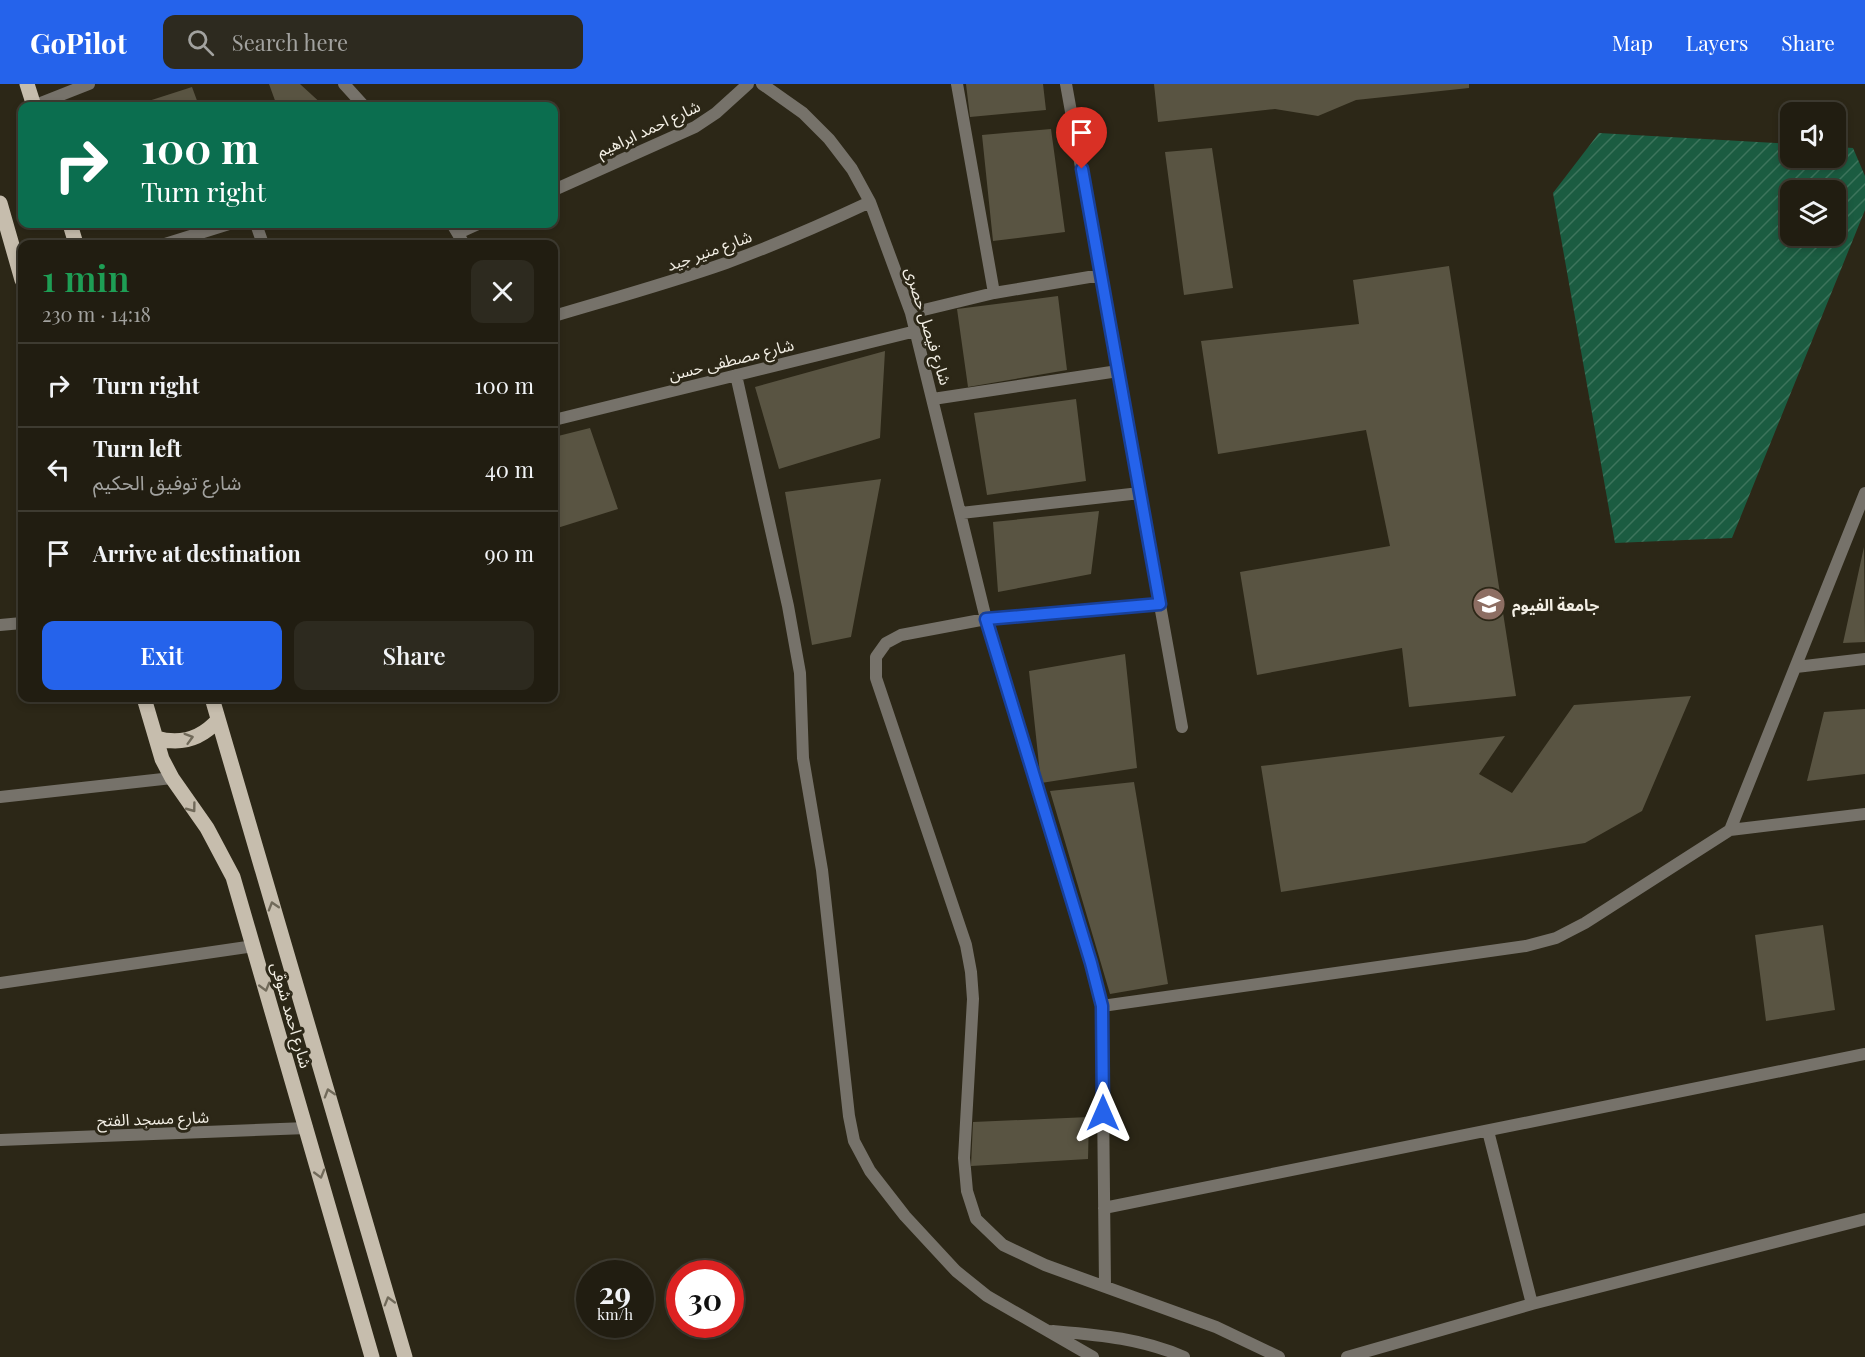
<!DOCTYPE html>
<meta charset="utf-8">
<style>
body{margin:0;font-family:"Playfair Display","Noto Sans Arabic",serif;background:#2d2a1f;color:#f1f3f6;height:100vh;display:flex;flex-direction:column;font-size:22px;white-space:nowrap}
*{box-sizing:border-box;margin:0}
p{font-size:20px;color:#a2a29f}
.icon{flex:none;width:33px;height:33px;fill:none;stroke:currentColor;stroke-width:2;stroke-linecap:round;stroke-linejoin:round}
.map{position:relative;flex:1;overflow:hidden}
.details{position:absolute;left:18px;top:156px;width:540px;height:462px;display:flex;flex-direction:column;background:#211d11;border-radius:12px;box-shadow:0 3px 9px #0003,0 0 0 2px #3e3b31}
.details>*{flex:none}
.top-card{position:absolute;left:18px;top:18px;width:540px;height:126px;border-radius:12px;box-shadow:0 3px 9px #0003,0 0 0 2px #3e3b31;background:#0b6e4f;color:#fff;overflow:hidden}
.fabs{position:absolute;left:1780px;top:18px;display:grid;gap:12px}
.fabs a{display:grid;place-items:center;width:66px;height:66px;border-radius:12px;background:#211d11;box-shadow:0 3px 9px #0003,0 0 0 2px #3e3b31;font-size:30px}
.speed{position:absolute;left:576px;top:1176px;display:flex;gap:12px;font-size:30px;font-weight:700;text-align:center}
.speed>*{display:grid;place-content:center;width:78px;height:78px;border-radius:50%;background:#211d11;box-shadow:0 3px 9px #0003,0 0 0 2px #3e3b31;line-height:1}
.speed small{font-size:15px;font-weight:400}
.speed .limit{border:9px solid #d22;background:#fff;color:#111}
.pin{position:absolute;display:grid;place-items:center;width:51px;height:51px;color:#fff;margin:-62px -26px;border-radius:50% 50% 50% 0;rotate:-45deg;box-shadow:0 0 6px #0007}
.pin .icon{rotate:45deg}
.me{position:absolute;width:66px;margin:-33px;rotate:0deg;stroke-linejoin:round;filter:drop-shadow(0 0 4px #0008)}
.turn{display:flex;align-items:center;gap:21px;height:126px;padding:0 24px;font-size:27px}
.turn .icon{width:78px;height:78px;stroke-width:2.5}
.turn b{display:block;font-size:42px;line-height:51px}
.round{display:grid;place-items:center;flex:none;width:63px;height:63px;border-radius:12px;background:#2d2a1f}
.headline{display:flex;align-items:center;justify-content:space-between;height:102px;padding:0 24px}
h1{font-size:36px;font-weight:600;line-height:45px;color:#1e9e55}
.button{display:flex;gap:12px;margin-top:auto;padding:12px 24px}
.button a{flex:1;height:69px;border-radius:12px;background:#2563eb;color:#fff;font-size:24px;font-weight:600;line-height:69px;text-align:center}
.button a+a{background:#2d2a1f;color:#f1f3f6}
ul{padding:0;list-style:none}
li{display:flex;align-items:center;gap:18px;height:84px;padding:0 24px;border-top:2px solid #3e3b31}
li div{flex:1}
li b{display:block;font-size:22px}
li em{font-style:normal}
header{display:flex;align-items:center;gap:36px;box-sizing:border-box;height:84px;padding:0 30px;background:#2563eb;color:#fff}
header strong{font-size:28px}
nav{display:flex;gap:33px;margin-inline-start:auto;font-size:21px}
.search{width:420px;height:54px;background:#2d2a1f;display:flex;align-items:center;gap:15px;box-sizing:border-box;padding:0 21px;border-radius:12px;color:#a2a29f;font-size:22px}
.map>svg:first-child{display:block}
.garden{fill:url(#garden-furrows);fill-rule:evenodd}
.building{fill:#595442}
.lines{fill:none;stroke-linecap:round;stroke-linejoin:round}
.lane{stroke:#76726a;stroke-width:12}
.street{stroke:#76726a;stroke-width:12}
.primary{stroke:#c6bdad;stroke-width:15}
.oneway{stroke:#716a5a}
.route-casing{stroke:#184099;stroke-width:15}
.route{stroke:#2563eb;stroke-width:10}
.labels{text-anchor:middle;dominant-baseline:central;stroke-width:6;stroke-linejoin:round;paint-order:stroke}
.street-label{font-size:16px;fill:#f3efe5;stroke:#2c2717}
.poi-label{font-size:16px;font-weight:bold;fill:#f3efe5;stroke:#2c2717;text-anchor:start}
</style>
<header>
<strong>GoPilot</strong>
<div class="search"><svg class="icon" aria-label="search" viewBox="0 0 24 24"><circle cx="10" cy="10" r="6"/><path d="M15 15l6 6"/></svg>Search here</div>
<nav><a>Map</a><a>Layers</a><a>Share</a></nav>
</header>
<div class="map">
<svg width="1865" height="1273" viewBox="0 0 1865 1273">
<defs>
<pattern id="garden-furrows" width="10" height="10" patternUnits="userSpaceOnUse" patternTransform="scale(1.5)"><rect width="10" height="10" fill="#1b5c41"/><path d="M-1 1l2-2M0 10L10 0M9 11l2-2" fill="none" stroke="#3d745c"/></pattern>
</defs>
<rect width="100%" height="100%" fill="#2c2717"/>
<path class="garden" d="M 1599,49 L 1791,60 L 1791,74 L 1836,74 L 1836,63 L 1853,64 L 1865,92 L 1865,126 L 1732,454 L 1615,459 L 1553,109 ZM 1791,106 L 1836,106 L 1836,152 L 1791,152 Z"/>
<path class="building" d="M 269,0 L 300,0 L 324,22 L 277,22 Z
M 966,0 L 1043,0 L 1046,26 L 970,33 Z
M 1154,0 L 1469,0 L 1469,4 L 1356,16 L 1318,32 L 1275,25 L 1158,38 Z
M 192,3 L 199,22 L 133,22 Z
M 1051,45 L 1065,148 L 993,157 L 982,51 Z
M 1212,64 L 1233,204 L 1184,211 L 1165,68 Z
M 1449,182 L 1516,612 L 1409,623 L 1402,564 L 1257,591 L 1240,488 L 1390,462 L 1366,346 L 1218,370 L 1201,257 L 1359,240 L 1353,196 Z
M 1058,212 L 1067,286 L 968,303 L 957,225 Z
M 885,267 L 880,354 L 779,385 L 755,303 Z
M 1076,315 L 1086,397 L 987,411 L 974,329 Z
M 590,344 L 618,425 L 554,445 L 554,353 Z
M 881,395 L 851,553 L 812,561 L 785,408 Z
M 1099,427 L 1091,490 L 998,508 L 993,438 Z
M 1864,463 L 1865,558 L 1843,559 Z
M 1125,570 L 1137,684 L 1041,699 L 1029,587 Z
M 1691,612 L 1642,727 L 1585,759 L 1281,808 L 1261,682 L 1505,652 L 1479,690 L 1512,709 L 1574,621 Z
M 1865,625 L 1865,690 L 1807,697 L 1824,628 Z
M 1134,698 L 1168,900 L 1110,910 L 1050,707 Z
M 1823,841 L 1835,926 L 1766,937 L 1755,851 Z
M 1089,1033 L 1088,1075 L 971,1082 L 973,1038 Z"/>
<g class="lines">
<path class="lane" d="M 256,140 L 263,160
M 165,160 L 229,140"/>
<path class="street" d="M 344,0 L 364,22
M 762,0 L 803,29 L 829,55 L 852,85 L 870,118 L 911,229 L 986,535 L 1091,879 L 1102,922 L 1105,1202
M 957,0 L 994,209
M 1066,0 L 1182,643
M 33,22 L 89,0
M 554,106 L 695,43 L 716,29 L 748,0
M 452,140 L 464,160
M 458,149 L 478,140
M 911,229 L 994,209 L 1101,191
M 554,232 C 611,215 669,199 726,179 C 775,161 823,140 870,118
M 736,291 L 788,522 L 800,589 L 803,674 L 822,786 L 849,1032 L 854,1057 L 870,1087 L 905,1132 L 956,1187 L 987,1212 L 1093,1273
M 933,315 L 1118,287
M 554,336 L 916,247
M 961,429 L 1140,409
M 1160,520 L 986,535 L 901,551 L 886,559 L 876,573 L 876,594 L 966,861 L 971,888 L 973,915 L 964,1074 L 967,1107 L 976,1135 L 1003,1161 L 1045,1181 L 1216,1243 L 1279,1273
M 0,541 L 22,539
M 1796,583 L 1865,575
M 0,713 L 172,694
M 1730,746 L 1865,730
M 0,899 L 254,862
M 1102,922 L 1526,862 L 1556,854 L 1585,839 L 1730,746 L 1865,409
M 1488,1047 L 1532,1220
M 0,1056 L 307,1044
M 1104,1124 L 1865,970
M 1053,1247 C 1099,1251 1140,1254 1184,1273
M 1347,1273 L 1532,1220 L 1865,1135"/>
<path class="primary" d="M 27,0 L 34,22
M 0,119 L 22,196
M 70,140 L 76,160
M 144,614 L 162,675 L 172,694 L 207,744 L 233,793 L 372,1273
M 212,614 L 405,1273
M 156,654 C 180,661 201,655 218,636"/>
</g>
<defs><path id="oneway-chevron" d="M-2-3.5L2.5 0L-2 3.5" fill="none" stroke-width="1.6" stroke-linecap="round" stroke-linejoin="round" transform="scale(1.5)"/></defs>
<g class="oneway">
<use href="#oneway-chevron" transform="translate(189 654) rotate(-16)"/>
<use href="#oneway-chevron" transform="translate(192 724) rotate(53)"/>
<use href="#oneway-chevron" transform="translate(273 822) rotate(-107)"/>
<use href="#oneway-chevron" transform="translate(265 903) rotate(74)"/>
<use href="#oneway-chevron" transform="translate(329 1009) rotate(-107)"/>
<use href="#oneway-chevron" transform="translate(320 1090) rotate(74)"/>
<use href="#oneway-chevron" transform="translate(389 1217) rotate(-106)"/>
</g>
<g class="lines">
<g class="route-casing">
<path id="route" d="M 1082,85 L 1160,520 L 986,535 L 1091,879 L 1102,922 L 1103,1029"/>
</g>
<use href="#route" class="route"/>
</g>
<defs>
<g id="university-disc" transform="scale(1.725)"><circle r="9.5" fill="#8d6e63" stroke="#2c2717"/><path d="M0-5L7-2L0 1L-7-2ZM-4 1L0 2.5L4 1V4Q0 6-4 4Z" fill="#fff"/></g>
</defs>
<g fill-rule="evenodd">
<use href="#university-disc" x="1489" y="520"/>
</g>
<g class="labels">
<g class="street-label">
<text transform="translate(648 44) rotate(-25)">شارع احمد ابراهيم</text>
<text transform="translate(709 166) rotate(-20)">شارع منير جيد</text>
<text transform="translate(929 242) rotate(73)">شارع فيصل حصرى</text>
<text transform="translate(731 275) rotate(-14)">شارع مصطفى حسن</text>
<text transform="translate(292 931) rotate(74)">شارع احمد شوقى</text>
<text transform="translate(153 1034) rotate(-2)">شارع مسجد الفتح</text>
</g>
<g class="poi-label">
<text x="1512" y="520">جامعة الفيوم</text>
</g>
</g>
</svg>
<div class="fabs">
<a><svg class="icon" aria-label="sound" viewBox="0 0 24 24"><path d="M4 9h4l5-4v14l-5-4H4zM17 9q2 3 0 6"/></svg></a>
<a><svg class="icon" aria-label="layers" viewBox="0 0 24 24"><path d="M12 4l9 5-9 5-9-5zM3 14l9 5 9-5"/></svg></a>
</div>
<div class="speed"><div>29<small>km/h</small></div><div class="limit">30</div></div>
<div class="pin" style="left:1082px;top:85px;background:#d93025"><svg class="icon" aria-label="arrive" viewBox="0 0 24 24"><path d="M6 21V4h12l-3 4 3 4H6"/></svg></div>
<svg class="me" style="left:1103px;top:1029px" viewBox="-20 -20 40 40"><path d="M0-17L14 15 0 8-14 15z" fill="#2563eb" stroke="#fff" stroke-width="4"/></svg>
<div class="top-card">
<div class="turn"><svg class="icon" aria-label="right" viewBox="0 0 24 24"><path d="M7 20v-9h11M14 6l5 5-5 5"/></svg><div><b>100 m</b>Turn right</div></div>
</div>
<section class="details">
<div class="headline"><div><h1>1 min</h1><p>230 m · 14:18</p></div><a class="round"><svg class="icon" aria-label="close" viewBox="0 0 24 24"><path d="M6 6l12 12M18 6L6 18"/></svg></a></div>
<ul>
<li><svg class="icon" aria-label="right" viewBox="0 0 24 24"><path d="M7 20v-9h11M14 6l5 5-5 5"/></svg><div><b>Turn right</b></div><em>100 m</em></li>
<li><svg class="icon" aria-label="left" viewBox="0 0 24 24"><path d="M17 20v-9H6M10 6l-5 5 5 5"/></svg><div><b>Turn left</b><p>شارع توفيق الحكيم</p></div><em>40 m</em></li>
<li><svg class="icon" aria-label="arrive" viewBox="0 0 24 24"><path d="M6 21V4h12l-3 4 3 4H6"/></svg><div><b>Arrive at destination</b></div><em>90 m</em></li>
</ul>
<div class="button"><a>Exit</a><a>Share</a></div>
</section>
</div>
